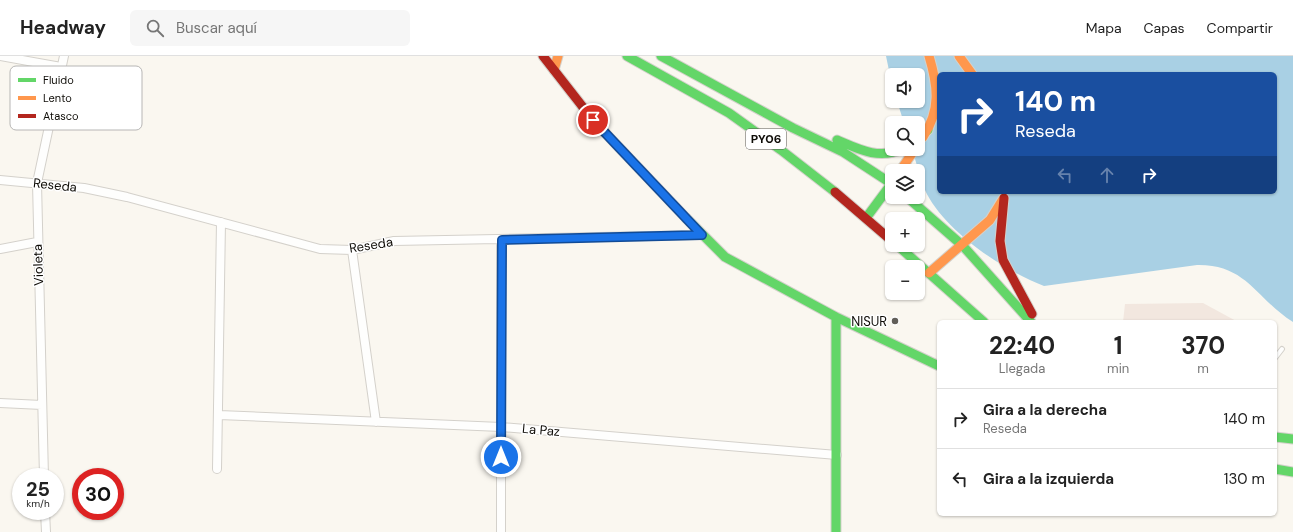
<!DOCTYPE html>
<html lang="es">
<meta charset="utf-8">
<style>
body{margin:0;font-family:"DM Sans",sans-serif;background:#f6f6f6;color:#222;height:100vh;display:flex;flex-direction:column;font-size:15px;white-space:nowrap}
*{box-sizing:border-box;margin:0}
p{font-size:13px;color:#767676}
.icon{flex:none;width:22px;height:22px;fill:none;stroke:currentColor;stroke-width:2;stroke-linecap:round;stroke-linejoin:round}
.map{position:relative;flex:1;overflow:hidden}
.side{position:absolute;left:937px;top:264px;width:340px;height:196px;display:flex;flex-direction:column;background:#fff;border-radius:6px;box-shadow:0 1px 3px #0004}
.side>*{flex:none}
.top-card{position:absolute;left:937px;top:16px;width:340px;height:122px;border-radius:6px;box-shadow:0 1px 3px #0004;background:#1a4fa0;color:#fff;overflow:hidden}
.buttons{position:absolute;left:885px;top:12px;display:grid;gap:8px}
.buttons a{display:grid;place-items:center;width:40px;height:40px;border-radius:6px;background:#fff;box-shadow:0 1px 3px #0004;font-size:20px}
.speed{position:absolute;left:12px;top:412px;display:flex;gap:8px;font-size:20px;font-weight:700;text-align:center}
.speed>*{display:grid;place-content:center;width:52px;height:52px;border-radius:50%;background:#fff;box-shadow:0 1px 3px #0004;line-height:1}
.speed small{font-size:10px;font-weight:400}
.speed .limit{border:6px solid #d22;background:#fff;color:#111}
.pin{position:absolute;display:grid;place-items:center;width:34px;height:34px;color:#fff;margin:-17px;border:2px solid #fff;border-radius:50%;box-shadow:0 1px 4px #0007}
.me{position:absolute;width:44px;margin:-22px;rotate:0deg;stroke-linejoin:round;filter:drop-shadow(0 0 3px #0008)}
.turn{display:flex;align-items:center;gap:14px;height:84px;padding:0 12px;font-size:18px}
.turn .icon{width:52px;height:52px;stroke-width:2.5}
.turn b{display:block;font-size:28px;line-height:34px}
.lanes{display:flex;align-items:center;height:38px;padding:0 12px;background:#0003;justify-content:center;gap:20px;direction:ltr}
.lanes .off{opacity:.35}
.eta{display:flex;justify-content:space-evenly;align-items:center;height:68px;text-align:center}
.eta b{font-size:24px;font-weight:700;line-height:28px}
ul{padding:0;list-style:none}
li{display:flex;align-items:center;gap:12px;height:60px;padding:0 12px;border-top:1px solid #e0e0e0}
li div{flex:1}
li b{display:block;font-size:15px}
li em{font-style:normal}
header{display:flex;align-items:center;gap:24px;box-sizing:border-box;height:56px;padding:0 20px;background:#fff;border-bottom:1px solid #e0e0e0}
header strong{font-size:19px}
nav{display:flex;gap:22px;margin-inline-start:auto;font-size:14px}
.search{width:280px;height:36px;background:#f6f6f6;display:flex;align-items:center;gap:10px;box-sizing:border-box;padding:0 14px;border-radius:6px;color:#767676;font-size:15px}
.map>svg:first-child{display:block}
.commercial{fill:#f2e7df}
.water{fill:#a9d0e4;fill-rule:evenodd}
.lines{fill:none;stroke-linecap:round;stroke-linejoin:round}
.lane-casing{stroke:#d4d1cb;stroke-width:6}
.street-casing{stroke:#d4d1cb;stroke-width:10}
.fast-casing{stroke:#d4d1cb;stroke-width:11}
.slow-casing{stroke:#d4d1cb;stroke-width:11}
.jam-casing{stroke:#d4d1cb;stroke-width:11}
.lane{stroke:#fefefd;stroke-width:4}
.street{stroke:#fefefd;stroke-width:8}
.fast{stroke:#63d668;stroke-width:9}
.slow{stroke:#ff974d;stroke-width:9}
.jam{stroke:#b3261e;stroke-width:9}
.route-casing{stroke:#114b97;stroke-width:10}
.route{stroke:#1a73e8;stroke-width:7}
.poi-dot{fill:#615e59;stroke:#fff;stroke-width:1.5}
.labels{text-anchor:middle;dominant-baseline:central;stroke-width:3;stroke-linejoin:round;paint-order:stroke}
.shield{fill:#fff;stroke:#565551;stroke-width:1}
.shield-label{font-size:12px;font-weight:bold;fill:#0e0c07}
.street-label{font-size:13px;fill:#0e0c07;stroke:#fff}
.poi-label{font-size:13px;fill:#0e0c07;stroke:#fff;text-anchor:end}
.key{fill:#fff;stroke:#b7b6b5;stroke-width:1}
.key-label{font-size:11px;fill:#0e0c07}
</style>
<header>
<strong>Headway</strong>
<div class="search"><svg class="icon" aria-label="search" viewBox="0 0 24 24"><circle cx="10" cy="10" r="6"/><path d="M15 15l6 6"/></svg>Buscar aquí</div>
<nav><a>Mapa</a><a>Capas</a><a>Compartir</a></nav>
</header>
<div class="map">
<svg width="1293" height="476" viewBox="0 0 1293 476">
<rect width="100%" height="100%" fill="#faf7f0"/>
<path class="commercial" d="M 1203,247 L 1238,266 L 1123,266 L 1125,248 Z"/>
<path class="water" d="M 886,0 L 1293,0 L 1293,266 C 1256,243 1247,208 1197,209 L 1044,230 C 1004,215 943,174 925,134 C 920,121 916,106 912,93 L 918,93 L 918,67 L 904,67 L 897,45 L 918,45 L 918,19 L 892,19 L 892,29 ZM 939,18 L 1275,18 L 1275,136 L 939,136 Z"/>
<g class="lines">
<g class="lane-casing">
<path id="lane" d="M 1275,302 L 1282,293"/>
</g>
<g class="street-casing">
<path id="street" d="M 0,0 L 61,11
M 0,124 L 84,132 L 127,141 L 320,193 L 352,194 L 394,185 L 701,179
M 0,193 L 37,186
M 352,194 L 376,366
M 0,347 L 42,349
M 219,359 L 501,371 L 837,399
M 217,413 L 221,166
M 44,421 L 37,127 L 64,0
M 45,455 L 46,476
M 501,476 L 501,184"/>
</g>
<g class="fast-casing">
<path id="fast" d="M 627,0 L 729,57 L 781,94 L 835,136
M 661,0 L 793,72 L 843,96 L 892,128
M 918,82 L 928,74
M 837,84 C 858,93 879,104 902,93
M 907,141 L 963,190 L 1031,266
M 686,162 L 725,201 L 836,261 L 939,310
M 866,162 L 892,127
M 897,189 L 984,266
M 836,261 L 836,476
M 1275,381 L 1293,383
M 1275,413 L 1293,416"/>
</g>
<g class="slow-casing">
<path id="slow" d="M 959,0 L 972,18
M 554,14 L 558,0
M 923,81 C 941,54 938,30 929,0
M 900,115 L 915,93
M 929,217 L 990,164 L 1003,143"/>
</g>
<g class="jam-casing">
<path id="jam" d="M 543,0 L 593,64 L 686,162
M 835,136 L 892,185
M 1004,142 L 1000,185 L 1003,204 L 1032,258"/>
</g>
<use href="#lane" class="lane"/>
<use href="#street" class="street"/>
<use href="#fast" class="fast"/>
<use href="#slow" class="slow"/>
<use href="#jam" class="jam"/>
</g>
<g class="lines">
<g class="route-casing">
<path id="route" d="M 501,401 L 502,184 L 702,179 L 593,64"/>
</g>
<use href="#route" class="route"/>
</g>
<circle class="poi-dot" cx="895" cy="265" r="4"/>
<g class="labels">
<rect class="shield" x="746" y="73" width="40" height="20" rx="3"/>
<g class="shield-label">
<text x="766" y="83">PY06</text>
</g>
<g class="street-label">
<text transform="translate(55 129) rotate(6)">Reseda</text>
<text transform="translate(371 189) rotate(-9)">Reseda</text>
<text transform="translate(38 209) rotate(-92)">Violeta</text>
<text transform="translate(541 374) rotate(5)">La Paz</text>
</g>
<g class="poi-label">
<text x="887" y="265">NISUR</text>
</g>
</g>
<rect x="10" y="10" width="132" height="64" rx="6" class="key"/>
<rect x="18" y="22" width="18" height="4" fill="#63d668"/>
<rect x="18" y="40" width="18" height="4" fill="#ff974d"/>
<rect x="18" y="58" width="18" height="4" fill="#b3261e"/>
<g class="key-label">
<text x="43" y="28">Fluido</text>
<text x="43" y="46">Lento</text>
<text x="43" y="64">Atasco</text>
</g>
</svg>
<div class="buttons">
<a><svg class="icon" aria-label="sound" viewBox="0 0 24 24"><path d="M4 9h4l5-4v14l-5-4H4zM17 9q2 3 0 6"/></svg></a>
<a><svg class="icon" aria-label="search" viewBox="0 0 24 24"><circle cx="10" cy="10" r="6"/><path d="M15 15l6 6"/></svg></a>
<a><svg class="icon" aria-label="layers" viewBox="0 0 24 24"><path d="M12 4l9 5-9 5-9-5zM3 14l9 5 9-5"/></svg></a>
<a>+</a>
<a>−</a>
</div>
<div class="speed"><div>25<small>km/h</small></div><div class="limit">30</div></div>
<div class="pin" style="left:593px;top:64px;background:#d93025"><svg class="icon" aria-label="arrive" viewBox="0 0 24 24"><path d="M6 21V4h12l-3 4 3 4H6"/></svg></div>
<svg class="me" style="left:501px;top:401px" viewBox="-20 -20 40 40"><circle r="17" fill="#1a73e8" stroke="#fff" stroke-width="3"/><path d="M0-11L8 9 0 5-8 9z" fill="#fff"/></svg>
<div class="top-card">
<div class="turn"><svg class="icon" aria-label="right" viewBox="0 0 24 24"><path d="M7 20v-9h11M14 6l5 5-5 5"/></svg><div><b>140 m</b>Reseda</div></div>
<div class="lanes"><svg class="icon off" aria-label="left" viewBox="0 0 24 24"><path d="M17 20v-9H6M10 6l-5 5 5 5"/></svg><svg class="icon off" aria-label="ahead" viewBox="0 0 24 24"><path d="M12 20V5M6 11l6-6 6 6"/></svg><svg class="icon" aria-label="right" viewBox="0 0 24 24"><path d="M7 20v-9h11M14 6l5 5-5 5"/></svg></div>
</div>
<section class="side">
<div class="eta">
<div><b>22:40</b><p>Llegada</p></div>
<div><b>1</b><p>min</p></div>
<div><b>370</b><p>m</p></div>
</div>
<ul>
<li><svg class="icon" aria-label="right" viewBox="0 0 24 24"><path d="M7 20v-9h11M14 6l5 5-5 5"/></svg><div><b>Gira a la derecha</b><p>Reseda</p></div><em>140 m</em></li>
<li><svg class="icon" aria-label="left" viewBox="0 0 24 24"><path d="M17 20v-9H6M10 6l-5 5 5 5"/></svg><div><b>Gira a la izquierda</b></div><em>130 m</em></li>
</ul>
</section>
</div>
